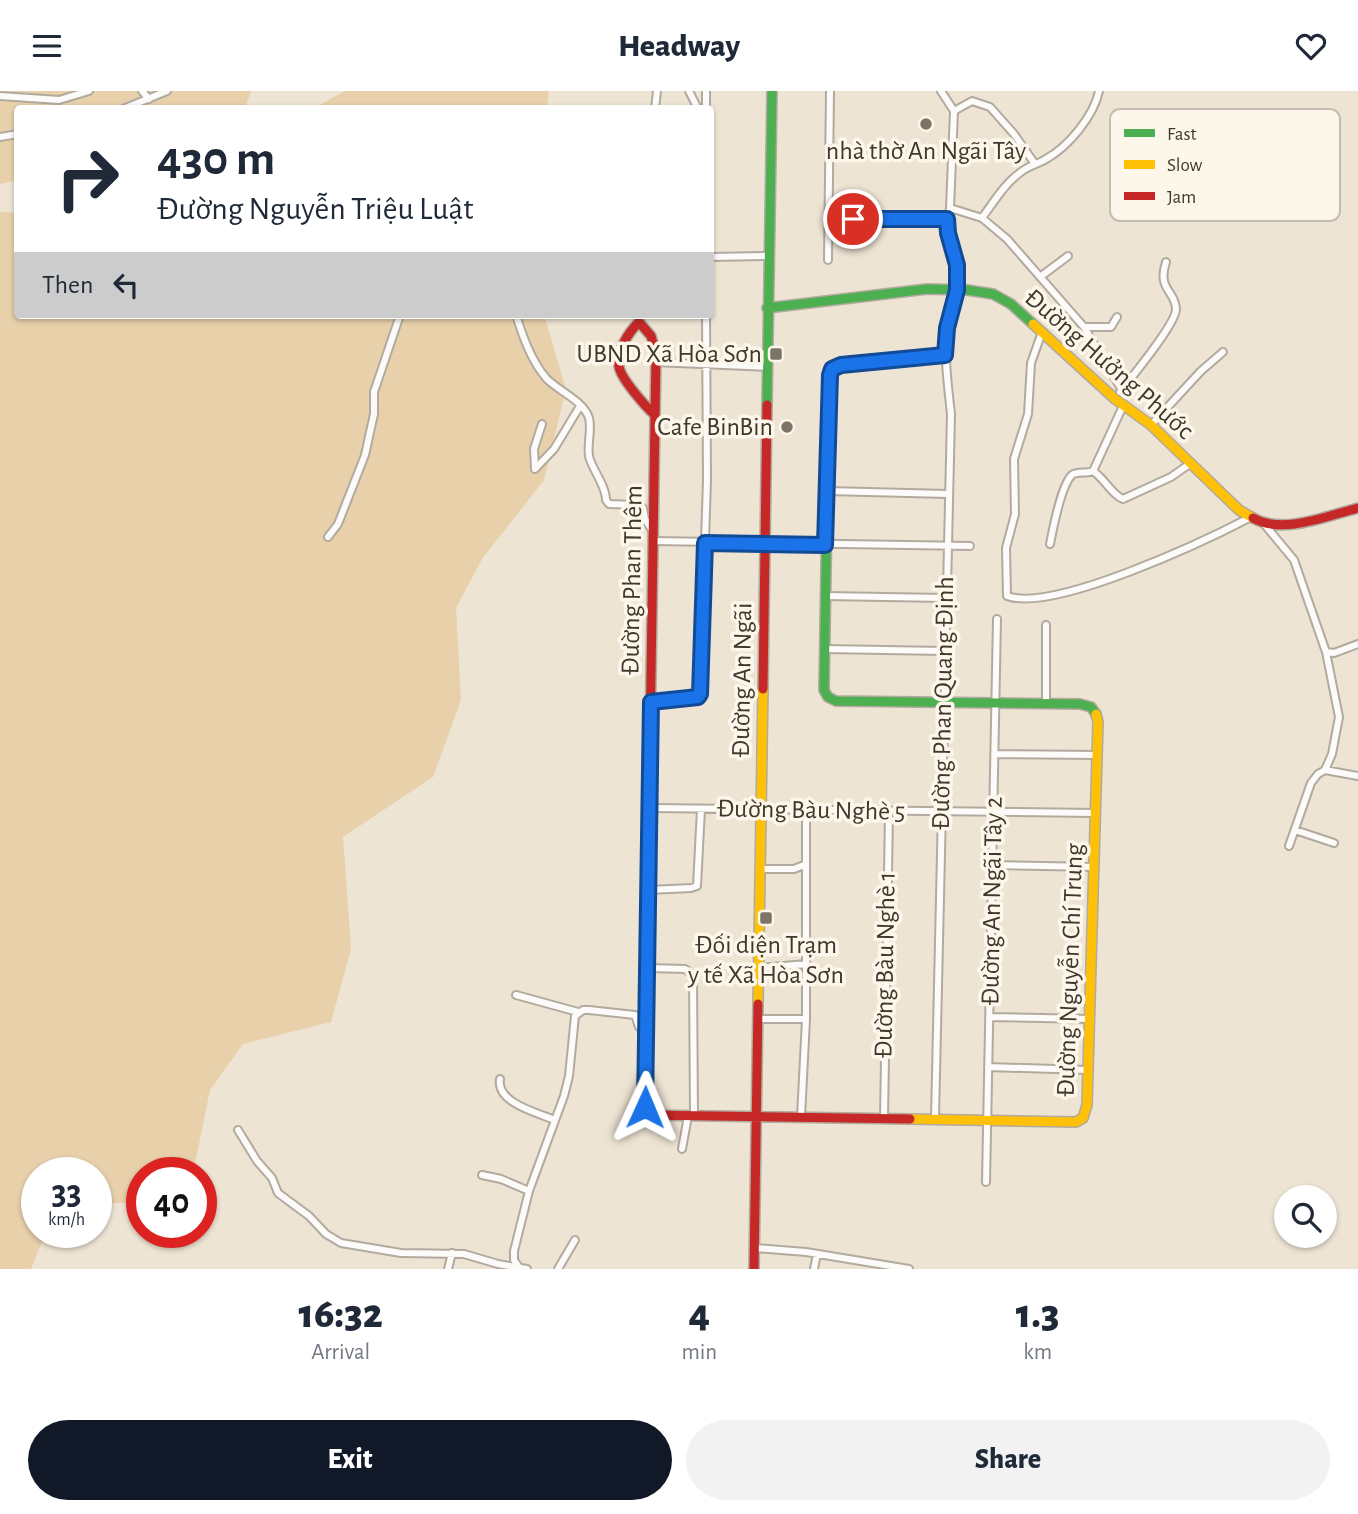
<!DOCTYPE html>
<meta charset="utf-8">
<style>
body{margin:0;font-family:"Alegreya Sans",sans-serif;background:#f2f2f3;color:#1f2937;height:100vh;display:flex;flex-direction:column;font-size:26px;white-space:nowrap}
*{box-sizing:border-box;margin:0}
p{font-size:23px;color:#747a83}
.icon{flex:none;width:38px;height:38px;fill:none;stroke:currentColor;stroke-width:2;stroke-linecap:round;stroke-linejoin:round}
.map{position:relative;height:1178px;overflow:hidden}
.side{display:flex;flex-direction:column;background:#fff;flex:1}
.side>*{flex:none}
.hud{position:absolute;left:14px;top:14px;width:700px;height:214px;border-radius:7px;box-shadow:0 2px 5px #0004;background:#fff;color:#1f2937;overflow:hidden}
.fabs{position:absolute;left:1274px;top:1094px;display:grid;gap:14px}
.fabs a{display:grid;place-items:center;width:63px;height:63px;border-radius:50%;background:#fff;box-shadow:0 2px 5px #0004;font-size:35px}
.speed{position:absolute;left:21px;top:1066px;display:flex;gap:14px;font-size:35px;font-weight:700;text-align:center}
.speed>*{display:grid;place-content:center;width:91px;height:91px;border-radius:50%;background:#fff;box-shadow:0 2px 5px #0004;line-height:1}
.speed small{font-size:18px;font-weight:400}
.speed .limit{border:10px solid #d22;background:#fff;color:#111}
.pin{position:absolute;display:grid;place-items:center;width:60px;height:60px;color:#fff;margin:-30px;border:4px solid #fff;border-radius:50%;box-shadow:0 2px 7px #0007}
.me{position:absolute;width:77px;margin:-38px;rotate:1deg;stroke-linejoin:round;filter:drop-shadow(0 0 5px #0008)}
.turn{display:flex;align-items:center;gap:24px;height:147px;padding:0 28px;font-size:32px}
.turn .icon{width:91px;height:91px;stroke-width:2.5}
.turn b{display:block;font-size:49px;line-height:60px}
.then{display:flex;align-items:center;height:66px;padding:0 28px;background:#0003;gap:14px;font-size:26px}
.eta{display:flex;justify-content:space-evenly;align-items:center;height:119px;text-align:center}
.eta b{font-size:42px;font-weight:800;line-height:49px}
.cta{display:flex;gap:14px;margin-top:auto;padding:14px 28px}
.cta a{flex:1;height:80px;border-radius:42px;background:#111827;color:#fff;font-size:28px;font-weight:800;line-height:80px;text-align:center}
.cta a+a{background:#f2f2f3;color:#1f2937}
header{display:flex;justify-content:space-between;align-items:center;height:91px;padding:0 28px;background:#fff;font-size:32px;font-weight:800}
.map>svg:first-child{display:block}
.green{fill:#e7d0aa}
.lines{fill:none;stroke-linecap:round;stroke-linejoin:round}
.street-casing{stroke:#b2aa9e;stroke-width:10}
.fast-casing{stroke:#b2aa9e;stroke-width:12}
.slow-casing{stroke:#b2aa9e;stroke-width:12}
.jam-casing{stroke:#b2aa9e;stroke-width:12}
.street{stroke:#fcfbf9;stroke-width:6}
.fast{stroke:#4caf50;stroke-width:9}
.slow{stroke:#ffc107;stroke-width:9}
.jam{stroke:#c62828;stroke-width:9}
.route-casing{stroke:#114b97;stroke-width:18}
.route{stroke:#1a73e8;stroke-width:12}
.poi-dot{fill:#7c7467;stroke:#fdf6ea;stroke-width:2.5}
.labels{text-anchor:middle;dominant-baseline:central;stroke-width:7;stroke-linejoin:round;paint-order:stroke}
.poi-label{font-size:26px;fill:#3f382c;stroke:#fdf6ea}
.street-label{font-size:26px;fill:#3f382c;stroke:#fdf6ea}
.key{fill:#fdf6ea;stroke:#c4bdb1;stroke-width:2}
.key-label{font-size:19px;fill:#3f382c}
</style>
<header><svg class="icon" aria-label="menu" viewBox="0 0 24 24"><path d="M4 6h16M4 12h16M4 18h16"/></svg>Headway<svg class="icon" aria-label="heart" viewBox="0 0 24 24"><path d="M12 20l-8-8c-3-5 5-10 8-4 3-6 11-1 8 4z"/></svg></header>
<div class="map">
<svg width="1358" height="1178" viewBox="0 0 1358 1178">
<rect width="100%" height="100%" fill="#eee4d4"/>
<path class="green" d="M 0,0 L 251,0 L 245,17 L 18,18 L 17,89 L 0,93 Z
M 345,0 L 549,0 L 547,17 L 314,17 Z
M 0,121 L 17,122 L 18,224 L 544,224 L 566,298 L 544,389 L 482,468 L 456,517 L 461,609 L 433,686 L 343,746 L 351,858 L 331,931 L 243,953 L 210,999 L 194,1078 L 191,1081 L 142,1082 L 142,1111 L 96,1113 L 96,1082 L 37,1082 L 37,1141 L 46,1141 L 31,1178 L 0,1178 Z"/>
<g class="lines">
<g class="street-casing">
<path id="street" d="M 142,0 L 149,8
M 689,0 L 698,18
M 0,5 L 59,9 L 89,0
M 123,18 L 167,0
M 655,18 L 657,0
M 706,18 L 706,0
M 954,20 L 972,10 L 990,16 L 1014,43 L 1035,73
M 0,46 L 18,43
M 950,117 L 982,127 L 1007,148 L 1084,236 L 1122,299
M 982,127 C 993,112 1005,92 1021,81 C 1028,75 1038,73 1046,68 C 1068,56 1094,25 1099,0
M 829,128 L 947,128
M 710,166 L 768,165
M 828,169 L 830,0
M 1040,186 L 1068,165
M 516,224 C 523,246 531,269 546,287 C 558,300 583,309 589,327 C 592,339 587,353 589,365 C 591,377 606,394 606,409 L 609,413 L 637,414 L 643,417 L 645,428 L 652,439
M 1084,236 L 1111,236 L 1117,226
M 1042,241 L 1031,272 L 1028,323 L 1014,368 L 1015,423 L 1006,457 L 1007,505 C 1053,522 1205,450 1251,426
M 655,271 L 767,276
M 1120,301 C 1131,287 1176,233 1176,218 C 1175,199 1157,199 1166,171
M 542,333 L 534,358 L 535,378 L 554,358 L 580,315
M 1151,334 L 1201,280 L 1223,261
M 1093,380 C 1105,388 1112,404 1123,408 L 1171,386 L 1191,372
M 827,400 L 948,403
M 1265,434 L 1294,469 L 1326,561 L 1339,626 L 1332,663 L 1325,679 L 1318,683 L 1311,692 L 1289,755
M 328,446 L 338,433 L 365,364 L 374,323 L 374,301 L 400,224
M 653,450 L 970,455
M 1050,453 C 1053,438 1061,394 1072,384 C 1077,380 1087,383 1093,380 L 1123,315
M 825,505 L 945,507
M 824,558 L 944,560
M 1326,561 L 1334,562 L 1358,553
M 651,611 L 698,606 L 700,603 L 707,389 L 706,224
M 1046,612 L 1046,534
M 995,663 L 1097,664
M 1325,679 L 1358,685
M 651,717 L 1096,722
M 1295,739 L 1334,752
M 992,774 L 1095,776
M 762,778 L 794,778 L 804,774
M 649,799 L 691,797 L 697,795 L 701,718
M 648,877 L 685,878 L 693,884 L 694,1025
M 760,877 L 807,873
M 516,904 L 578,921
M 989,926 L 1090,928
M 759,928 L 806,928 L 806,720
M 988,976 L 1087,979
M 500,988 C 496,1012 538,1022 555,1029
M 801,1026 L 806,928
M 884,1027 L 889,721
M 935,1027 L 951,323 C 948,295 944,268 947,241 C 949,226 956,212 957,198 C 960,170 942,144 950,117 L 954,20 L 941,0
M 238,1039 L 257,1070 L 272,1087 L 278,1102 L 309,1125 L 326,1143 L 341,1152 L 401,1162 L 464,1163 L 498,1173 L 527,1178
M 682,1058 L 688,1025
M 482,1084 L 501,1088 L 529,1100
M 986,1091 L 997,528
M 755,1157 L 806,1161 L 909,1178
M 518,1175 L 514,1169 L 514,1160 L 529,1100 L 564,1005 L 569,985 L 575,925 L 583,919 L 589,919 L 635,924 L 639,936 L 647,942
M 448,1178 L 452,1162
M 558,1178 L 575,1149
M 814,1178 L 817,1163"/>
</g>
<g class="fast-casing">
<path id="fast" d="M 767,217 L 927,198 L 967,199 L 993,203 L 1011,213 L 1033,233
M 767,314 L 772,0
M 827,417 L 824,599 L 828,606 L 836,610 L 1080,613 L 1091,616 L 1096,623
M 646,965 L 650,648"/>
</g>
<g class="slow-casing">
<path id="slow" d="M 1033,233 L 1115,308 L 1151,334 L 1239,419 L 1253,427
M 758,913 L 763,598
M 910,1028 L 1076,1031 L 1083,1027 L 1087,1014 L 1098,631 L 1096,623"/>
</g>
<g class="jam-casing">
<path id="jam" d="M 827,417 L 830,284 L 833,277 L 841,274 L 945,264
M 1253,427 C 1283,444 1326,425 1358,417
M 763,598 L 767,314
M 650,648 L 656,263 L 651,245 L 639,231 C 628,242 617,259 619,275 C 620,287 646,316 655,324
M 646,965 L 645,1024 L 910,1028
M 754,1178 L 758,913"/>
</g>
<use href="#street" class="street"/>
<use href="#fast" class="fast"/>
<use href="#slow" class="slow"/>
<use href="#jam" class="jam"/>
</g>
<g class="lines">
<g class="route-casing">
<path id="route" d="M 645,1016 L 651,611 L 698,606 L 700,603 L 705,452 L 825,454 L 830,284 L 832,278 L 841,274 L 945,264 L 947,237 L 957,199 L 957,174 L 948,142 L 947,128 L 853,128"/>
</g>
<use href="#route" class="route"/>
</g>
<g class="poi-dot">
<circle cx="926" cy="33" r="7"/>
<rect x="769" y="256" width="14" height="14" rx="3.5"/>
<circle cx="787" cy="336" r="7"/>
<rect x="759" y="820" width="14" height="14" rx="3.5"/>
</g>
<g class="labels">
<g class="poi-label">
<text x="926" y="60">nhà thờ An Ngãi Tây</text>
<text x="762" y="263" text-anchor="end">UBND Xã Hòa Sơn</text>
<text x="773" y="336" text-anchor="end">Cafe BinBin</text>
<text x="766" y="854">Đối diện Trạm<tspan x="766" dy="30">y tế Xã Hòa Sơn</tspan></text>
</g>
<g class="street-label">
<text transform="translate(1109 273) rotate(41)">Đường Hưởng Phước</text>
<text transform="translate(632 489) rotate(-89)">Đường Phan Thêm</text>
<text transform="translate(742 589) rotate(-89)">Đường An Ngãi</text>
<text transform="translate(943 612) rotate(-89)">Đường Phan Quang Định</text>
<text transform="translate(811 719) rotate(1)">Đường Bàu Nghè 5</text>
<text transform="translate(992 810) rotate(-89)">Đường An Ngãi Tây 2</text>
<text transform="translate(885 874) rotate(-89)">Đường Bàu Nghè 1</text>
<text transform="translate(1070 879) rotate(-88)">Đường Nguyễn Chí Trung</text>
</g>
</g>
<rect x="1110" y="18" width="230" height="112" rx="10" class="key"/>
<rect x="1124" y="38" width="31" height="8" fill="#4caf50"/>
<rect x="1124" y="69" width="31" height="9" fill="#ffc107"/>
<rect x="1124" y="101" width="31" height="8" fill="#c62828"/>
<g class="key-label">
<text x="1167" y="49">Fast</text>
<text x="1167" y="80">Slow</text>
<text x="1167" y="112">Jam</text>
</g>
</svg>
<div class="fabs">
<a><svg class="icon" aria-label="search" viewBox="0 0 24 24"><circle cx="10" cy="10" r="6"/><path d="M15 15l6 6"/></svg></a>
</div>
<div class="speed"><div>33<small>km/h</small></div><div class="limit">40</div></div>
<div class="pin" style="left:853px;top:128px;background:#d93025"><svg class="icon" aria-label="arrive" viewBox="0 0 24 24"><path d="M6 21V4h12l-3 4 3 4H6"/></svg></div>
<svg class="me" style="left:645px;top:1016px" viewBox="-20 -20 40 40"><path d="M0-17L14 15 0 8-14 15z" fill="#1a73e8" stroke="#fff" stroke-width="4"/></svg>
<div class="hud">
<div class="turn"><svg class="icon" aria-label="right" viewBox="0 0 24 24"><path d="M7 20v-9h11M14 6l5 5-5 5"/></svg><div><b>430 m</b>Đường Nguyễn Triệu Luật</div></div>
<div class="then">Then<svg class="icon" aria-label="left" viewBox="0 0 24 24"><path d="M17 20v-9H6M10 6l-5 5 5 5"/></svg></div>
</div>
</div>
<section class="side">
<div class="eta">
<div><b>16:32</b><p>Arrival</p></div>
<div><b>4</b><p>min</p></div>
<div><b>1.3</b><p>km</p></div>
</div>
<div class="cta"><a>Exit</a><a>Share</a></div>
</section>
